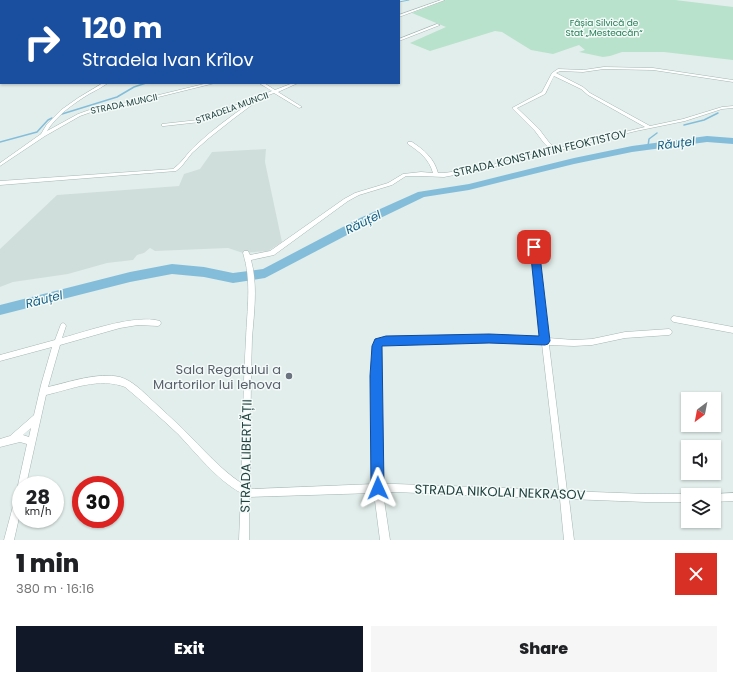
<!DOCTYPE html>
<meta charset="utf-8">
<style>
body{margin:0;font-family:Poppins,sans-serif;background:#f6f6f6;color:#202124;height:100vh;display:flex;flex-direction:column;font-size:15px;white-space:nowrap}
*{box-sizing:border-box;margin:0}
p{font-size:13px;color:#757577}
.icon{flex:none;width:22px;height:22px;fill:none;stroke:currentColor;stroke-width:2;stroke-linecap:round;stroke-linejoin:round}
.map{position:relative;height:540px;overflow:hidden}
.panel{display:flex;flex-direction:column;background:#fff;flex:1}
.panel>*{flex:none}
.guide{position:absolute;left:0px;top:0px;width:400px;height:84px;box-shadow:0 1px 3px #0004;background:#1a4fa0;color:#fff;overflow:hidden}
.needle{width:26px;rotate:212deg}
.tools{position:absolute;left:681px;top:392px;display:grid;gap:8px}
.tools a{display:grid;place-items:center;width:40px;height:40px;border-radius:0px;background:#fff;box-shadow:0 1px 3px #0004;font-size:20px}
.speed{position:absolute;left:12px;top:476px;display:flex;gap:8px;font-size:20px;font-weight:700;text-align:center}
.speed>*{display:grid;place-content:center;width:52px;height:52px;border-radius:50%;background:#fff;box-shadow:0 1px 3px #0004;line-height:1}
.speed small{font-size:10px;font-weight:400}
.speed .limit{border:6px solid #d22;background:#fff;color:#111}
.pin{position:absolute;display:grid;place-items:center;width:34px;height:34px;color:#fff;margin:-17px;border-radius:8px;box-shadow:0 2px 6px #0006}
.me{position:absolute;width:44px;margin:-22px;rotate:359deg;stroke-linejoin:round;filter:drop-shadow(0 0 3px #0008)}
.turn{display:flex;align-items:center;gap:14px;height:84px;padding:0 16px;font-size:18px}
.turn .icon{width:52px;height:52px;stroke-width:2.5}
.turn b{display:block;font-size:28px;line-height:34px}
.round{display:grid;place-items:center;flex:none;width:42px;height:42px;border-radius:0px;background:#f6f6f6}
.summary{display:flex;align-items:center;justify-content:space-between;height:68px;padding:0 16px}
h1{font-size:24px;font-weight:800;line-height:30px}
.cta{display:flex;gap:8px;margin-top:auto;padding:8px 16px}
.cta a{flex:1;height:46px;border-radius:0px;background:#111827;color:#fff;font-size:16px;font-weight:800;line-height:46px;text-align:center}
.cta a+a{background:#f6f6f6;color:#202124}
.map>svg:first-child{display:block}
.built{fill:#d0dedb}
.green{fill:#b8e2cb}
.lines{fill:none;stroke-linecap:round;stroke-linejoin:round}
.stream-far1{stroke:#84bdda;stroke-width:1}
.stream{stroke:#84bdda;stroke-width:1.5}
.river{fill:#84bdda;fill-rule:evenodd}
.minor-casing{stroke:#a4b7b4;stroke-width:1}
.primary-casing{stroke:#c1cac9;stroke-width:1}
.minor{fill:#fff;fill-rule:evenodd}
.primary{fill:#61a9a3;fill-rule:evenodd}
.route{fill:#1a73e8;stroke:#114b97}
.worship-dot{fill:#6b7280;stroke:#f3faf8;stroke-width:1.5}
.labels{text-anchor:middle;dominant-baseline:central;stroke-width:3;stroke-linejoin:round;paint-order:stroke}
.far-park-label{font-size:9px;fill:#257e57;stroke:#f3faf8}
.far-street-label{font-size:9px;fill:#20423f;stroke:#f3faf8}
.street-label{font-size:11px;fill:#20423f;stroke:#f3faf8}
.water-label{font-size:12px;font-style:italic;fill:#125e85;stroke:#f3faf8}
.near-worship-label{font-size:13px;fill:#5b616d;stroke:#f3faf8;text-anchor:end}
.near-street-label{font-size:13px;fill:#20423f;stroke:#f3faf8}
</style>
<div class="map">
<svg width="733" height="540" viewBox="0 0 733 540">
<rect width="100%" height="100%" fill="#e2eeeb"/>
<path class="built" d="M 266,149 L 265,162 L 282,242 L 268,251 L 243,253 L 228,248 L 155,251 L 150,248 L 144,253 L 137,255 L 133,260 L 107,263 L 68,274 L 13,282 L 0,287 L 0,249 L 57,195 L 179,186 L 184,174 L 200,169 L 212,152 Z"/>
<path class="green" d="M 446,0 L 675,0 L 733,7 L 733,60 L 664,52 L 622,52 L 610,56 L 603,57 L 579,52 L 585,50 L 579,45 L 553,54 L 531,50 L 502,32 L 495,31 L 430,51 L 410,43 L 446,27 L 412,13 Z"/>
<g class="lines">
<path class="stream-far1" d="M 399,2 L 409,0"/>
<path class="stream" d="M 62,114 L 117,97 L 134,87 L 146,83
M 684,125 L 704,120 L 718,113
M 0,142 L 37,132 L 48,120 L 52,118
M 648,146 L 649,139 L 657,133"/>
<path class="river" d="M 707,136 L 733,138 L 733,144 L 707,142 L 632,152 L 574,164 L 469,190 L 424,197 L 368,224 L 265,278 L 233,283 L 204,277 L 172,274 L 130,282 L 0,315 L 0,305 L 130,272 L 172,264 L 204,267 L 233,273 L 263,269 L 360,218 L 418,192 L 469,184 L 574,158 L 632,146 Z"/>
<g class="minor-casing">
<path id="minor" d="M 55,0 L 65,0 L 63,1 Z
M 109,0 L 111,0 L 111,1 L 109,1 Z
M 441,0 L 445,0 L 399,17 L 399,15 Z
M 0,5 L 1,5 L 1,8 L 0,8 Z
M 0,21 L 1,21 L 1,23 L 0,23 Z
M 437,24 L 440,25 L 399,41 L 399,39 Z
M 604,67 L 653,68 L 733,80 L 733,82 L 653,70 L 604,69 L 583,72 L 560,71 L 556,73 L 583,87 L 590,93 L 650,126 L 683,119 L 722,107 L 733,106 L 733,108 L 722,109 L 685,121 L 636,131 L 480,170 L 444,177 L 421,176 L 406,176 L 392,185 L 359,195 L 348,201 L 274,255 L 251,260 C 258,285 254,313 252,338 C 250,388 251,438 250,488 L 251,489 L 374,484 L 374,346 L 376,340 L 386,337 L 489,335 L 541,338 L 531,247 L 534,245 L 537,247 L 548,338 L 574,340 L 592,339 L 625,332 L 669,329 L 671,330 L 672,332 L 671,334 L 669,335 L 625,338 L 592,345 L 574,346 L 549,345 L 567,491 L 646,494 L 688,494 L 691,495 L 688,495 L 688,502 L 646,502 L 569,499 L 574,540 L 564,540 L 560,499 L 395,492 L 383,493 L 390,540 L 380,540 L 374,493 L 249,497 L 249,540 L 239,540 L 241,493 C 216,479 197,454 178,434 C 161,418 143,402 125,387 C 100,377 71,389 46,395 L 26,485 L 21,485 L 21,509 L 14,540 L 4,540 L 17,491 L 19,488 L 18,485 L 27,444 L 20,442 L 0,447 L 0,439 L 10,436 L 34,415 L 41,385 L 52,347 L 0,361 L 0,355 L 55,340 L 61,324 L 63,323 L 65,324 L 66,326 L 62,338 C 88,331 135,314 160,321 L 161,323 L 160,325 L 158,326 L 138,325 L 120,328 L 60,345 L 48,387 C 69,382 98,372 120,377 C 133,381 142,391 152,400 C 162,410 173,419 183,429 C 202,448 219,468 241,483 C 243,435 243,386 246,338 C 247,310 252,281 243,253 L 244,251 L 248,251 L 250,255 L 270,251 L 344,199 L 355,193 L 388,183 L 403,174 L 421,172 L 433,173 C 429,159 420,152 408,144 L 408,142 L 412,142 C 424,150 434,158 438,173 L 444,173 L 480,168 L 551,150 L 544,143 L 535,131 L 512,108 L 542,92 L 552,73 L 558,69 L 583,70 ZM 554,76 L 581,89 L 588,95 L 645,127 L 555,149 L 548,141 L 539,129 L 517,108 L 545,94 ZM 489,341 L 542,344 L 559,490 L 395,484 L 382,484 L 381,344 L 386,343 ZM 31,428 L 29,437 L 23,435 Z
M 103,83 L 108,83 C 102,87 95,91 89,94 C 73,104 57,115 47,131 L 78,114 L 95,108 L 126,103 L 208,83 L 215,83 L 126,105 L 97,110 L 80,116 L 45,136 L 0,166 L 0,163 L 41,134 L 47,124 L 61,110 L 78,98 Z
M 259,83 L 264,83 L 275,90 L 293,83 L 298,83 L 278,92 L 302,107 L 299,108 L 274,93 L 258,99 L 257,101 L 233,119 L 209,138 L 192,153 L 181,167 L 176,171 L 0,185 L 0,181 L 173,169 C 182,163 187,153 195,146 C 212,130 231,116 250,103 L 200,122 L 164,126 L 162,126 L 162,124 L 198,120 L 272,91 Z
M 674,316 L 733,327 L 733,333 L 674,322 L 672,321 L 671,319 L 672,317 Z
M 733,493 L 733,501 L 714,502 L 714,495 L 711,495 L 714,494 Z"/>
</g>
<g class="primary-casing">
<path id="primary" d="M 56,0 L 61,0 L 56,1 Z
M 1,56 L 1,60 L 0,61 L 0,57 Z"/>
</g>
<use href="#minor" class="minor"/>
<use href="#primary" class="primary"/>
</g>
<path class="route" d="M 534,243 L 539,247 L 550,341 L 548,344 L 545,345 L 489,343 L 382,346 L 384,488 L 383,493 L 378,495 L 373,493 L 371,488 L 370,376 L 372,346 L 375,339 L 386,336 L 489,334 L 539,336 L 530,247 Z"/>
<circle class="worship-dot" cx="289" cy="376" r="4"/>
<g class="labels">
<g class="far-park-label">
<text x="604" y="23">Fâșia Silvică de<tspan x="604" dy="10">Stat „Mesteacăn“</tspan></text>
</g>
<g class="far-street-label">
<text transform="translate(124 104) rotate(-12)">STRADA MUNCII</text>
<text transform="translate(232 108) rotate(-20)">STRADELA MUNCII</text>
</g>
<g class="street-label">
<text transform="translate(540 153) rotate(-13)">STRADA KONSTANTIN FEOKTISTOV</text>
</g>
<g class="water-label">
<text transform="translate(676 143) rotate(-7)">Răuțel</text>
<text transform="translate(363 222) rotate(-26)">Răuțel</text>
<text transform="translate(44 299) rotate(-14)">Răuțel</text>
</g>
<g class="near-worship-label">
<text x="281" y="369">Sala Regatului a<tspan x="281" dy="15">Martorilor lui Iehova</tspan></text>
</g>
<g class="near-street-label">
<text transform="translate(246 456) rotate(-89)">STRADA LIBERTĂȚII</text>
<text transform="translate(500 492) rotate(2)">STRADA NIKOLAI NEKRASOV</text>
</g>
</g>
</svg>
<div class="tools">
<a><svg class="needle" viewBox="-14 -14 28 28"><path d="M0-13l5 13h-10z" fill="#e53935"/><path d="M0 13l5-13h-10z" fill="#757577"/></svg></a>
<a><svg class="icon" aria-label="sound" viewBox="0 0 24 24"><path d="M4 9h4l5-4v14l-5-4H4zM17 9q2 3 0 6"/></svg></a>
<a><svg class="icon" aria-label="layers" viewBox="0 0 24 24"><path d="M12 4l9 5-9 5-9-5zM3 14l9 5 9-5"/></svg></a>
</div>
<div class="speed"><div>28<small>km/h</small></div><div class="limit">30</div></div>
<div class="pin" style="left:534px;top:247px;background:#d93025"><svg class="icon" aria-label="arrive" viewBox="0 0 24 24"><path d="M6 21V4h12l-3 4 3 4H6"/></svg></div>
<svg class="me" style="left:378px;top:488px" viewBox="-20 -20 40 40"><path d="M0-17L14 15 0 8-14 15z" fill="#1a73e8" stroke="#fff" stroke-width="4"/></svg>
<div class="guide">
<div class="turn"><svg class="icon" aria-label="right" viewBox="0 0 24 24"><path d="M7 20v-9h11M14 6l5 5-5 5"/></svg><div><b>120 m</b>Stradela Ivan Krîlov</div></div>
</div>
</div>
<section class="panel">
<div class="summary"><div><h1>1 min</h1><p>380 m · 16:16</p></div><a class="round" style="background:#d93025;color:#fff"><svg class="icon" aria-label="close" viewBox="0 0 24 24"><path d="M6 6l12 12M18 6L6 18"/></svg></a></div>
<div class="cta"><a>Exit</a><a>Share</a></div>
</section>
